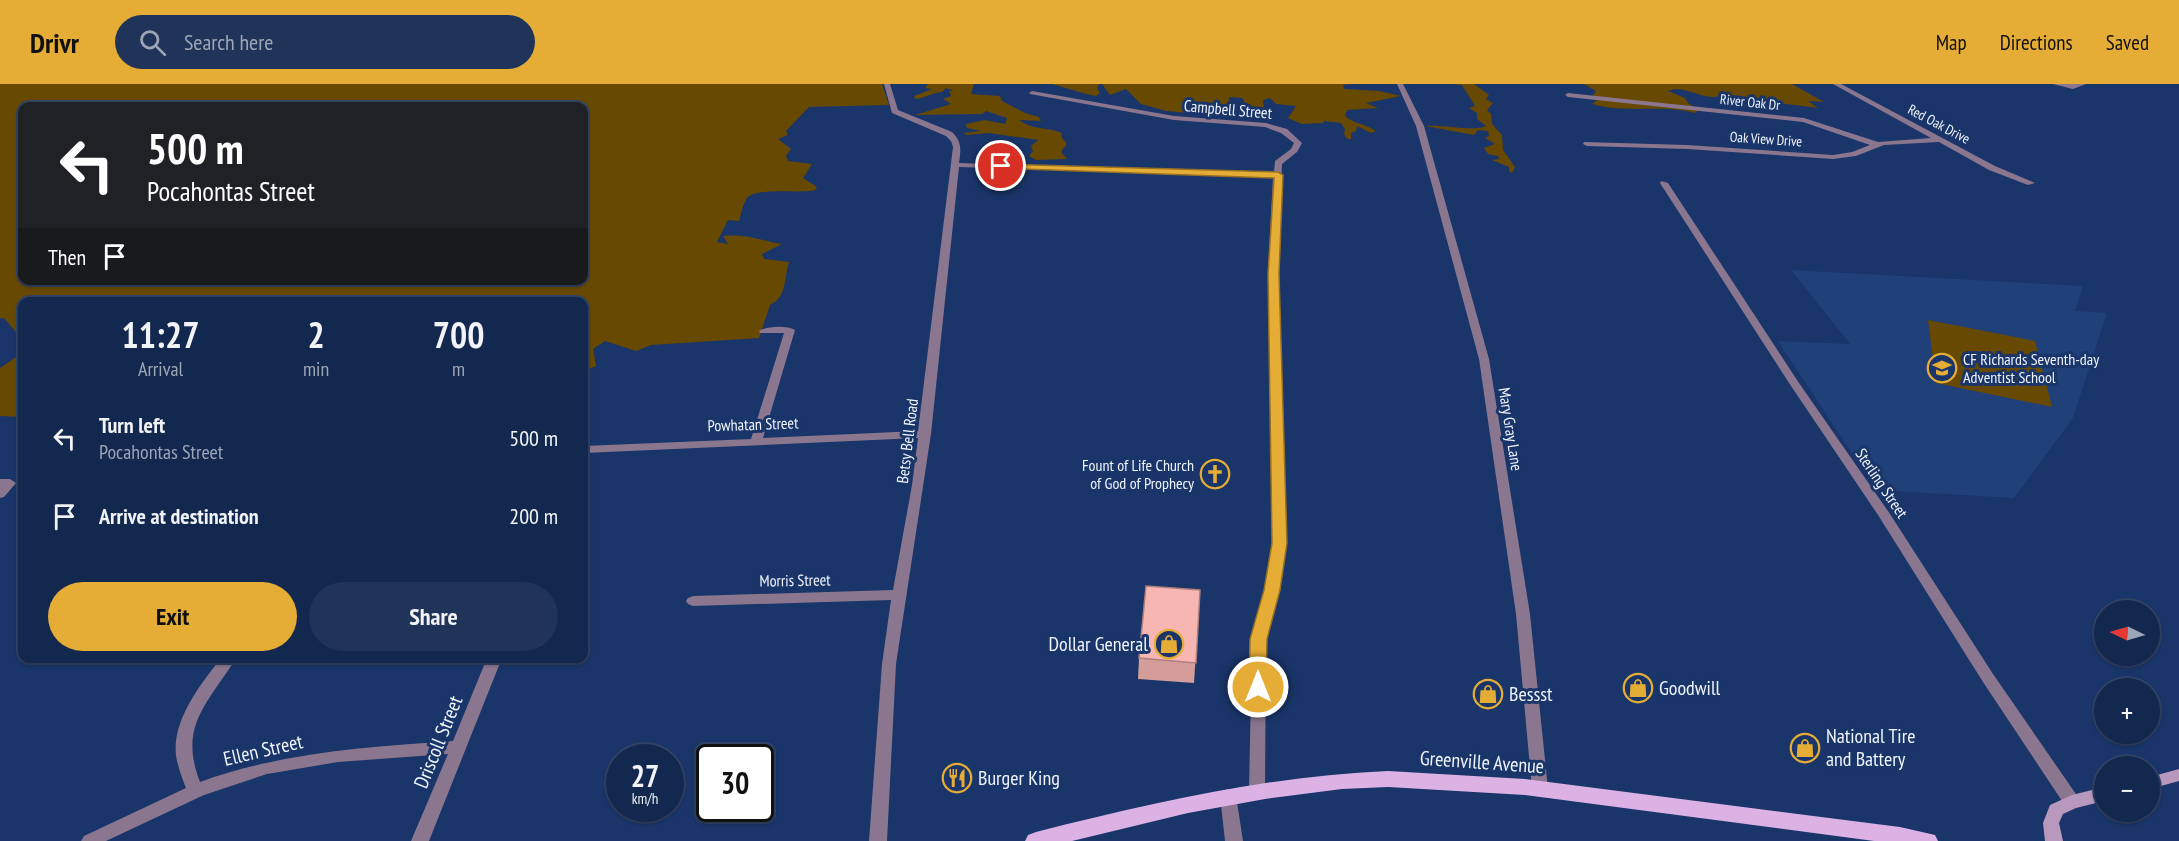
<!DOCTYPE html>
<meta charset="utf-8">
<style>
body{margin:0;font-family:"PT Sans Narrow",sans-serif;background:#203459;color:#f1f3f6;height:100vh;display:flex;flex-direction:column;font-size:22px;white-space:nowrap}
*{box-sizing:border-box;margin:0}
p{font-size:20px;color:#9da6b7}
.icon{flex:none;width:33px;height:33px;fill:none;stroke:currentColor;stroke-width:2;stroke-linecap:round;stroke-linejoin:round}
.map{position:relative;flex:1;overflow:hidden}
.panel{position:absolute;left:18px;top:213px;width:570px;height:366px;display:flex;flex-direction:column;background:#13284f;border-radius:12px;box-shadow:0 2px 4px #0004,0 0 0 2px #324466}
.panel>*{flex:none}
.guide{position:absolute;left:18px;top:18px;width:570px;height:183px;border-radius:12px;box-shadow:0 2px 4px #0004,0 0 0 2px #324466;background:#202124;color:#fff;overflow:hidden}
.needle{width:39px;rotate:275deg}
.controls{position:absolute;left:2094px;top:516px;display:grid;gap:12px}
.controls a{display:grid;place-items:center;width:66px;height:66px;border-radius:50%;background:#13284f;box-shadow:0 2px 4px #0004,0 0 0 2px #324466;font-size:30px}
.speed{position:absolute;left:606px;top:660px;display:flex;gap:12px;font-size:30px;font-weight:700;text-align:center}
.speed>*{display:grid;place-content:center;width:78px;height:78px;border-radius:50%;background:#13284f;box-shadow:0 2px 4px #0004,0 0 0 2px #324466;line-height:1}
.speed small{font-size:15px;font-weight:400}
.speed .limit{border:3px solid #111;border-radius:9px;background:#fff;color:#111}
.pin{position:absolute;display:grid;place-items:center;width:51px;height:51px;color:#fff;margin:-26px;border:3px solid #fff;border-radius:50%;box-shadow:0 2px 6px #0007}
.me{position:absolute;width:66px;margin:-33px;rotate:0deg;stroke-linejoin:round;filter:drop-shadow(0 0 4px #0008)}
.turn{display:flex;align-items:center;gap:21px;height:126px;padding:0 30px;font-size:27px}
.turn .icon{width:78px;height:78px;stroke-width:2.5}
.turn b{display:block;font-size:42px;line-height:51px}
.then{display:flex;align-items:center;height:57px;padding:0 30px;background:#0003;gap:12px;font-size:22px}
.eta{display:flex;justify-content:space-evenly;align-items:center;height:102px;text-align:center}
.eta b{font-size:36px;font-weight:700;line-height:42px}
.cta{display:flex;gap:12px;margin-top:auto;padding:12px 30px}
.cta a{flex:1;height:69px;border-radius:36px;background:#e6ad36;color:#111;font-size:24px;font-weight:700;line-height:69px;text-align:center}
.cta a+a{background:#203459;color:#f1f3f6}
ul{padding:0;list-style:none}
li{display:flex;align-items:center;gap:18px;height:78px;padding:0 30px}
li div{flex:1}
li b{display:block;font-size:22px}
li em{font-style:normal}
header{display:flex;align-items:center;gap:36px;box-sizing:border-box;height:84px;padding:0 30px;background:#e6ad36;color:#111}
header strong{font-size:28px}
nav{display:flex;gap:33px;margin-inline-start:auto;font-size:21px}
.search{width:420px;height:54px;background:#203459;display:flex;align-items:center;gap:15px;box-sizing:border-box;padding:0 21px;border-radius:33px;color:#9da6b7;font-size:22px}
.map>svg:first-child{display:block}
.built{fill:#204079}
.green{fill:#674902;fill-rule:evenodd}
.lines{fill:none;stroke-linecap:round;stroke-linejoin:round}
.street{fill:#8a768e;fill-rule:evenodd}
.secondary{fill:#b998be;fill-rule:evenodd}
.primary{fill:#dcb2e4;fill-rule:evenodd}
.wall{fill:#d59d9a}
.building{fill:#f8b6b3;stroke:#ae7f7d;stroke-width:1.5}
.route{fill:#e6ad36;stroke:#967023;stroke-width:1.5}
.labels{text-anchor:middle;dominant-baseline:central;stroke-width:6;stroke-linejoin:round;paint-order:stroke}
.far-street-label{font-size:14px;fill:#f0f4fb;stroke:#193569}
.street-label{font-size:16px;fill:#f0f4fb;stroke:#193569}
.poi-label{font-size:16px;fill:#f0f4fb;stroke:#193569;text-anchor:start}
.near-poi-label{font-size:20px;fill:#f0f4fb;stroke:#193569;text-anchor:start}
.near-street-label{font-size:20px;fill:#f0f4fb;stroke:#193569}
</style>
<header>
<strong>Drivr</strong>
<div class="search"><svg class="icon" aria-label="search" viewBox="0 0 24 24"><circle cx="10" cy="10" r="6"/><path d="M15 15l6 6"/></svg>Search here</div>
<nav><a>Map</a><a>Directions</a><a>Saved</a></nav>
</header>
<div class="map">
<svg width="2179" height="757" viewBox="0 0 2179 757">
<rect width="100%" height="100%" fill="#193569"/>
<path class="built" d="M 1791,186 L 2083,202 L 2075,227 L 2107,229 L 2073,334 L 2014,414 L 1876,406 L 1778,257 L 1850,260 Z"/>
<path class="green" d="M 0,0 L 882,0 L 889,21 L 809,23 L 786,47 L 788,51 L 778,55 L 791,65 L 786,72 L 788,77 L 812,80 L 803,94 L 817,103 L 815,106 C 800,110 756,103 747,114 C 743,120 741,130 739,137 L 728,136 L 717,158 L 728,160 L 723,152 C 748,150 758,156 782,160 L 762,170 L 764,175 L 789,178 C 784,194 787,213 770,221 L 759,254 L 651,261 L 636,267 L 605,257 L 593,265 L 596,282 L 584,287 L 584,218 L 22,218 L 22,255 L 4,234 L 0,234 ZM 22,22 L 584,22 L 584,196 L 22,196 Z
M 928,0 L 974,0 L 971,10 L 1000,12 L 1002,17 L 1025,29 L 1039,33 L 1041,37 L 1019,36 C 1032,46 1048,43 1062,49 L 1061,52 L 1067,60 L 1061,68 L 1067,75 L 1036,76 L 1029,72 L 1033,67 L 1031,62 L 1038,56 L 989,49 L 966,51 L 964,49 L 981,47 L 967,44 L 966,40 L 985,36 L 1005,40 L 1007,34 L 986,27 L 982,30 L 915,31 L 951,20 L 943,15 L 951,12 L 949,7 L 954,7 L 946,4 L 942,8 C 930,9 924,15 915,15 L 914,12 L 932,5 L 925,4 Z
M 1052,0 L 1099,0 L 1097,4 L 1100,9 L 1096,12 L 1090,11 Z
M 1102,0 L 1349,0 L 1343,1 L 1344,5 L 1379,7 L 1401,12 L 1366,19 L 1378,24 L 1347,26 L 1345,32 C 1352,39 1366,40 1376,47 L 1371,49 L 1357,42 L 1356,47 L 1351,49 L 1351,55 L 1347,55 L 1344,50 L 1345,45 L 1341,39 L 1324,37 L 1323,39 L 1302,40 L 1288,34 L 1296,22 L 1276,20 L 1270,14 L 1263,16 L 1264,24 L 1260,26 L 1243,21 L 1244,17 L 1242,14 L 1230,13 L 1228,15 L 1239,22 L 1223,25 L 1226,32 L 1166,27 L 1141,20 L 1126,5 L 1110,11 Z
M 1453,0 L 1474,0 L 1489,11 L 1486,15 L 1493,19 L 1487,26 L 1491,30 L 1492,40 L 1502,51 L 1503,66 L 1515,83 L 1512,89 L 1509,87 L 1509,83 L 1492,76 L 1499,75 L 1498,72 L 1488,70 L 1484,64 L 1495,60 L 1485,54 L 1489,52 L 1488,47 L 1478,46 L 1474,51 L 1425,42 C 1441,40 1475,48 1486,42 L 1477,35 L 1477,29 L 1469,24 L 1475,22 L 1462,1 Z
M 1584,0 L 1792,0 L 1824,18 L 1808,17 L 1818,24 L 1720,12 C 1702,17 1685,0 1668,7 L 1685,14 L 1688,19 L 1699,26 L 1695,29 C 1661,20 1626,30 1592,20 L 1597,16 L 1593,11 L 1596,7 Z
M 1928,236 L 2035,257 L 2052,323 L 1936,299 Z
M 22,269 L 22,333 L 0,332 L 0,284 Z"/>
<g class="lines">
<path class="street" d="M 884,0 L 890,0 L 898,26 L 952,48 C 962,58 961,65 959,79 L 1274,88 L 1275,77 L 1291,65 L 1294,59 L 1281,49 L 1265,43 L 1174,36 L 1030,10 L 1029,9 L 1032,7 L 1174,32 L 1266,39 L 1287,45 L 1302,59 L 1297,68 L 1282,80 L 1278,190 L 1287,458 L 1279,505 L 1266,555 L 1265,707 L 1263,712 L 1257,714 L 1251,712 L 1249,707 L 1252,555 L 1265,505 L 1273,458 L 1268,190 L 1273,93 L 959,83 L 931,350 L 896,580 L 887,757 L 869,757 L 882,580 L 891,516 L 693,522 L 688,520 L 686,517 L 688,514 L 693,512 L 893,506 L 912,401 L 918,354 L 584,369 L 584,362 L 751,355 L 784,249 L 760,249 L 759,247 C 767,242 787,241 795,246 L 763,354 L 918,347 L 953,63 L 951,57 L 946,52 L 892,29 Z
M 1397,0 L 1403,0 L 1424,42 L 1489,275 L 1530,530 L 1548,705 L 1546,710 L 1540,712 L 1534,710 L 1532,705 L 1516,530 L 1479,275 L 1416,42 Z
M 1833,0 L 1841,0 L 1995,82 L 2035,99 L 2028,101 L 1989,86 L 1939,58 L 1884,61 L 1856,72 L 1833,75 L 1687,65 L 1587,62 L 1583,60 L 1584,58 L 1687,61 L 1833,71 L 1852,68 L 1870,61 L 1803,38 L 1568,13 L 1565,11 L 1568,9 L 1804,34 L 1878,58 L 1931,54 Z
M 2053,0 L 2086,0 L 2073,5 Z
M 1661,97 L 1668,99 L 1799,299 L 1890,430 L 1993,590 L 2078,713 L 2080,718 L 2078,723 L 2072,725 L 2066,723 L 1983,598 L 1878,431 L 1789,299 L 1660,99 Z
M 0,395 L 10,395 L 16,399 L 4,413 L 0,414 Z
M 221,574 L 236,574 C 208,620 178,641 200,698 C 284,668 365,663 453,657 L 487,574 L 502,574 L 429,757 L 411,757 L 448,670 L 338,678 L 267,690 L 204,711 L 106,757 L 81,757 L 84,752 L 186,704 C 182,694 178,683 176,672 C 172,636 200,601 221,574 Z
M 1228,705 L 1234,707 L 1236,712 L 1243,757 L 1225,757 L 1220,712 L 1222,707 Z"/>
<path class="secondary" d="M 2179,685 L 2179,697 L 2150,705 L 2150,693 Z
M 2104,703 L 2104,717 L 2076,724 L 2063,730 L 2059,739 L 2063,757 L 2045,757 L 2043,739 L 2050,721 L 2072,711 Z"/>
<path class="primary" d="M 1388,687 L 1525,695 L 1900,743 L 1935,751 L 1938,757 L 1874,757 L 1525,711 L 1388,703 L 1342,705 L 1265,715 L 1188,729 L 1072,757 L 1025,757 L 1028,751 L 1036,748 C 1152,719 1267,692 1388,687 Z"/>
</g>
<path class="wall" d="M 1200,506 L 1194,599 L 1138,595 L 1139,574 Z"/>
<path class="building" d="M 1146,502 L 1200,506 L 1196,579 L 1139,574 Z"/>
<path class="route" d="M 1001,80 L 1278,88 L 1283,91 L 1279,190 L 1287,459 L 1280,506 L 1267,555 L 1266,603 L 1264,608 L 1252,608 L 1249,603 L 1250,555 L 1264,506 L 1272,459 L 1268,190 L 1274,94 L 998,84 L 996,82 Z"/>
<defs>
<g id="school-ring" transform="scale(1.5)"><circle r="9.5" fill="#193569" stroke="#e6ad36" stroke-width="1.5"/><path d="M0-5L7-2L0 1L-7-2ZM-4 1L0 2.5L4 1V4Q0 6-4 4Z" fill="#e6ad36"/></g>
<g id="church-ring" transform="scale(1.5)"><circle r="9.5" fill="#193569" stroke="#e6ad36" stroke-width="1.5"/><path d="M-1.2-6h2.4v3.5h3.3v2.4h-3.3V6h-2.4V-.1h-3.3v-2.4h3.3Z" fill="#e6ad36"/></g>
<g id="shop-ring" transform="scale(1.5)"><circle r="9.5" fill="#193569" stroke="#e6ad36" stroke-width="1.5"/><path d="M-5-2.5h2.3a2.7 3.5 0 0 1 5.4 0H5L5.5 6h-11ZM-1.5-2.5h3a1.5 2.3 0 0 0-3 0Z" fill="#e6ad36"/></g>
<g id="restaurant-ring" transform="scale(1.5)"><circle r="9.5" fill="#193569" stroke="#e6ad36" stroke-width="1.5"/><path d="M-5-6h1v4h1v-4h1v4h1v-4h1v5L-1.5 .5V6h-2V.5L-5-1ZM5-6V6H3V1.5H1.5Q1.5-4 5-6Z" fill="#e6ad36"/></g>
</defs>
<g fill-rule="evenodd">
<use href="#school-ring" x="1942" y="284"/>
<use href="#church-ring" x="1215" y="390"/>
<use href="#shop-ring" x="1169" y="560"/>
<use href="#shop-ring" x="1638" y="604"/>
<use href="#shop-ring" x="1488" y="610"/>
<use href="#shop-ring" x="1805" y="664"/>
<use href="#restaurant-ring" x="957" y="694"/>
</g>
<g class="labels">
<g class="far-street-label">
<text transform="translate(1750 18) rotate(6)">River Oak Dr</text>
<text transform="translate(1939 40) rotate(28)">Red Oak Drive</text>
<text transform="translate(1766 55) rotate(4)">Oak View Drive</text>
</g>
<g class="street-label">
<text transform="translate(1228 25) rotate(5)">Campbell Street</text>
<text transform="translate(753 340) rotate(-2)">Powhatan Street</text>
<text transform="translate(1511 345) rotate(81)">Mary Gray Lane</text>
<text transform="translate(907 357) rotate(-83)">Betsy Bell Road</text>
<text transform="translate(1882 399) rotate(56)">Sterling Street</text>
<text transform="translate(795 496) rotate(-1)">Morris Street</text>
</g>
<g class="poi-label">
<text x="1963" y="275">CF Richards Seventh-day<tspan x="1963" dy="18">Adventist School</tspan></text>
<text x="1194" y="381" text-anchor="end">Fount of Life Church<tspan x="1194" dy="18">of God of Prophecy</tspan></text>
</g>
<g class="near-poi-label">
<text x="1148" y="560" text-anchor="end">Dollar General</text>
<text x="1659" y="604">Goodwill</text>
<text x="1509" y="610">Bessst</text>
<text x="1826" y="652">National Tire<tspan x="1826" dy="23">and Battery</tspan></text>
<text x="978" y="694">Burger King</text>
</g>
<g class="near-street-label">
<text transform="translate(438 658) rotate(-68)">Driscoll Street</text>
<text transform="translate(263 666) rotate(-13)">Ellen Street</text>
<text transform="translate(1482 678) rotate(4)">Greenville Avenue</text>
</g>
</g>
</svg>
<div class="controls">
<a><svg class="needle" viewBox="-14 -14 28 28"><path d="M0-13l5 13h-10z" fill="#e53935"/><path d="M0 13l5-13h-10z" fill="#9da6b7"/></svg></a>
<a>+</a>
<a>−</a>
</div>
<div class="speed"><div>27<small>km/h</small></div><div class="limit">30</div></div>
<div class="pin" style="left:1001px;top:82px;background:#d93025"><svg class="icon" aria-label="arrive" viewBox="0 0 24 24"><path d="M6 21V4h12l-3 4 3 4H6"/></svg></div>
<svg class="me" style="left:1258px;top:603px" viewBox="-20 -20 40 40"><circle r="17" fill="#e6ad36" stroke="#fff" stroke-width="3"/><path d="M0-11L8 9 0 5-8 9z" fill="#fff"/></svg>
<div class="guide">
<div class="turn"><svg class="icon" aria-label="left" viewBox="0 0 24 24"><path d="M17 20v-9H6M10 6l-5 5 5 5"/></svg><div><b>500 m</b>Pocahontas Street</div></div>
<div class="then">Then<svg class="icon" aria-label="arrive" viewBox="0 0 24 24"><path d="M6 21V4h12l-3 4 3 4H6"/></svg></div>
</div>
<section class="panel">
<div class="eta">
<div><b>11:27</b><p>Arrival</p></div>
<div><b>2</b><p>min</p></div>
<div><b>700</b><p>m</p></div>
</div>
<ul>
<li><svg class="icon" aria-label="left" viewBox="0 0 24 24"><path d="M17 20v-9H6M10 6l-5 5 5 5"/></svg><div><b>Turn left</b><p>Pocahontas Street</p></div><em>500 m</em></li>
<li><svg class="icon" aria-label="arrive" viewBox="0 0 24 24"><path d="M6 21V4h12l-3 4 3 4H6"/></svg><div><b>Arrive at destination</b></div><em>200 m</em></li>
</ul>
<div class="cta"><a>Exit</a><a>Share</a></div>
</section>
</div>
